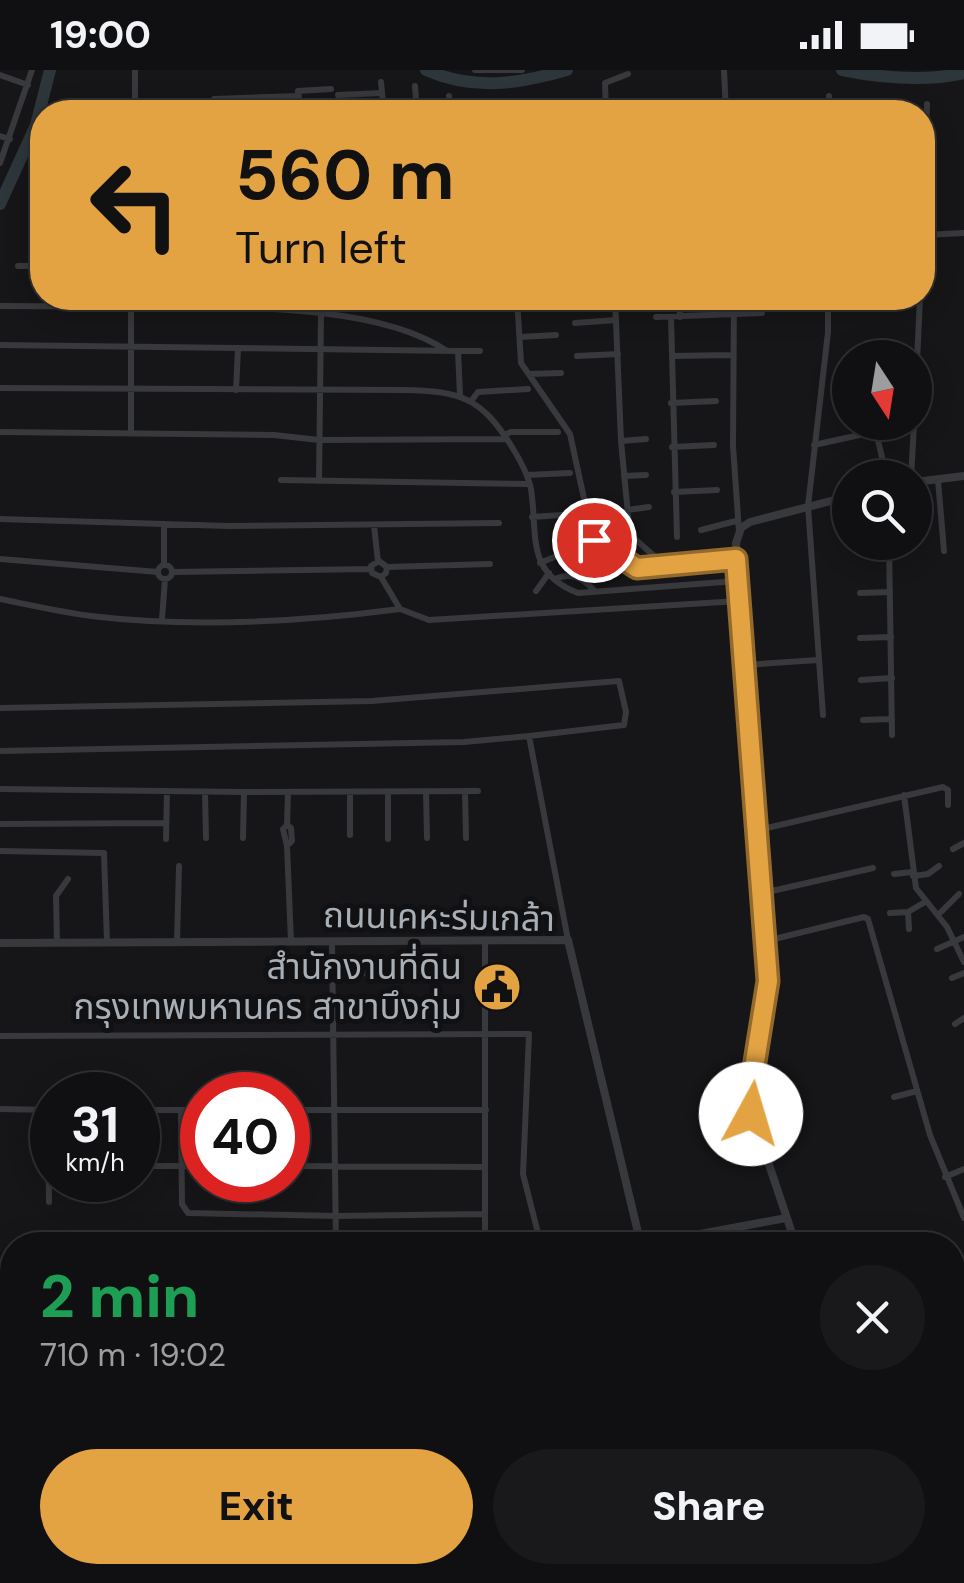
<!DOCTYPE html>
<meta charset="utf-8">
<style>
body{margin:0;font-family:"DM Sans","Noto Sans Thai",sans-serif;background:#19191b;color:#f1f3f6;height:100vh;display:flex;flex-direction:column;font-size:38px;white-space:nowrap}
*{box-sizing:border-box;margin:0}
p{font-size:32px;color:#9c9d9f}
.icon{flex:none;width:55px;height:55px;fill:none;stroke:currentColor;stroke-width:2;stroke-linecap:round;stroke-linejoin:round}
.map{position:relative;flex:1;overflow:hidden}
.drawer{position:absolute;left:0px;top:1162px;width:965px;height:352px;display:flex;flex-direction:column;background:#101012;border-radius:40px 40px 0 0;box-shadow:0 5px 25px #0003,0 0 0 2px #303032}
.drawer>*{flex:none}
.banner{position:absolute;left:30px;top:30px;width:905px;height:210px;border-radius:40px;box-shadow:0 5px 25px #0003,0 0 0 2px #303032;background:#e4a343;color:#111;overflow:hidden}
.needle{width:65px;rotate:168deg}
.fabs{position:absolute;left:832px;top:270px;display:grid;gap:20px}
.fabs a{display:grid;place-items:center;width:100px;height:100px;border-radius:50%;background:#101012;box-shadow:0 5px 25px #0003,0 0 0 2px #303032;font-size:50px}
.speed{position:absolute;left:30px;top:1002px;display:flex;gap:20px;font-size:50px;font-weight:700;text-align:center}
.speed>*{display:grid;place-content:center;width:130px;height:130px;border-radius:50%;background:#101012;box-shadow:0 5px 25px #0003,0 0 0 2px #303032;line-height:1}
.speed small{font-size:25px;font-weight:400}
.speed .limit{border:15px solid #d22;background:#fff;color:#111}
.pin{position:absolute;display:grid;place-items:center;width:85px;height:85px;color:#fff;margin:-42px;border:5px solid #fff;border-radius:50%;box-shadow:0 2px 10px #0007}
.me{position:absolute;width:110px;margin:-55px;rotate:6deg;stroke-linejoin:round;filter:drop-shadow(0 0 8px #0008)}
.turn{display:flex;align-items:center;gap:35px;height:210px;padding:0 40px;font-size:45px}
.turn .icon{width:130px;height:130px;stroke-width:2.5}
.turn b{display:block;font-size:70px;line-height:85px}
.round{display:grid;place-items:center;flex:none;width:105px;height:105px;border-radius:52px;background:#19191b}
.summary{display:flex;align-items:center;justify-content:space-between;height:170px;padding:0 40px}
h1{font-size:60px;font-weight:800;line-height:75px;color:#1e9e55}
.button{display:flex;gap:20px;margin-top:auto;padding:20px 40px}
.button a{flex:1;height:115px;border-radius:60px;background:#e4a343;color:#111;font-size:40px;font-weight:800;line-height:115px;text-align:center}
.button a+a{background:#19191b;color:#f1f3f6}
.status{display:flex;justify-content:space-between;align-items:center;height:70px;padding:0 50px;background:#101012;direction:ltr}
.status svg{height:28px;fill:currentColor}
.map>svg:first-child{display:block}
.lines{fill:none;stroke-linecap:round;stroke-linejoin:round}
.river{stroke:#2d363b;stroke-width:12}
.minor{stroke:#38393d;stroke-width:6}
.tertiary{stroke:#38393d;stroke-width:8}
.route-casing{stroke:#946a2c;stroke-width:25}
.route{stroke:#e4a343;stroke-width:18}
.labels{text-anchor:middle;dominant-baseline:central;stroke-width:10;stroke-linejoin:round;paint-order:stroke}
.street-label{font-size:35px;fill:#a9afb7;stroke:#111113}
.poi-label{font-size:35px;fill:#a9afb7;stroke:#111113;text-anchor:end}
</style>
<div class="status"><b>19:00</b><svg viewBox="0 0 49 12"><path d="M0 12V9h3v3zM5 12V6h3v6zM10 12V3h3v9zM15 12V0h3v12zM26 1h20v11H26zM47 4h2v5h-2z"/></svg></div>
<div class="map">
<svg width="964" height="1513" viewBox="0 0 964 1513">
<rect width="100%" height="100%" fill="#161618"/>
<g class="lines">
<path class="river" d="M 426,0 C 474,21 518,14 567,0
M 842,0 C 882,8 924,12 964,3
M 0,134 L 36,55 L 50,0"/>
<path class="minor" d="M 475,0 L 522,0
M 724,0 L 726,42
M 0,5 L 28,15
M 381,12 L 384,42
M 415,16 L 417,42
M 338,25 L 382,23
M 449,26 L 450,42
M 214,29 L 299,26
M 91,32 L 201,35
M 135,42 L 135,0
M 299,42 L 298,21 L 331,19
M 606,42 L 605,13 L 628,4
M 647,42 L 667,42
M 829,42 L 829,26
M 0,66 L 10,69
M 0,93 L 32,0
M 32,154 L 42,154
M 924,165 L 964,163
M 922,187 L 927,34
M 18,196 L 42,196
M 400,228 L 400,232
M 517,228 L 521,293 L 570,364 L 593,470 L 637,498 L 736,489
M 615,228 L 621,371 L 629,455 L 635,469 L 662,493
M 679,228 L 680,247
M 734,228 L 733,376 L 739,461
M 413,233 L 517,232
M 0,236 C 56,236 113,237 169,237 C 249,238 379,235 447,281
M 656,247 L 762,243
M 671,247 L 677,467
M 575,253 L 616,250
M 520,267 L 556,265
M 0,275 L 458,281 L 460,325
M 458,281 L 480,281
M 577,286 L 618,284
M 672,286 L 731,285
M 529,304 L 561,303
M 0,318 L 403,320 C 460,321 481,327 512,377 C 520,390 528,404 531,419 C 538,464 525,503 578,523 L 737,511
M 236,320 L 238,279
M 472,330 L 478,322 L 528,319
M 671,333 L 716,331
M 915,334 L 920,228
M 0,362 L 274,365 L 319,370 L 507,369
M 876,362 L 887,408
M 131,364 L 131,228
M 504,365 L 511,362 L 558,362
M 621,371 L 646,369
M 814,375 L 914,353
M 672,377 L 714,375
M 527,405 L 570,403
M 624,406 L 646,405
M 911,408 L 914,354
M 281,410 L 529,414
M 938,410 L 944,481
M 319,411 L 321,244
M 674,422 L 717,420
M 627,440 L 649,437
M 532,447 L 576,444
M 0,449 L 229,456 L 499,453
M 164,454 L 164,495
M 374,455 L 378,492
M 701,460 L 736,451
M 889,472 L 892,665
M 856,478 L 889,477
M 0,489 L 158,502
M 540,493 L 559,485 L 581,483
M158 502a7 7 0 1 1 14 0a7 7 0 1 1-14 0Z
M 387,497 L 386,503 L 381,507 L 372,503 L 371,496 L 379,491 L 387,497 L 490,494
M 172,502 L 371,499
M 381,507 L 400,539 L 429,550 L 739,531
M 557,508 C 572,503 582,508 593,519
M 536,521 L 549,503
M 860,523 L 890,522
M 0,529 C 30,535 61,542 91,546 C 192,558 300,552 400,539
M 162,549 L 165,509
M 860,568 L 891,567
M 744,595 L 818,590
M 861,610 L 892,608
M 0,638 L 372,631 L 619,611 L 626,642 L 624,655 L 529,666
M 823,645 L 808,436 L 828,262 L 828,228
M 863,650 L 892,649
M 0,681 L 464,672 L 529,666 L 568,870
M 0,719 L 244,722 L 478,721
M 465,721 L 466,768
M 205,722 L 206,768
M 426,722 L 427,768
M 288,723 L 287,755 L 283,759 L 287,776 L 291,872
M 350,723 L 350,765
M 904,725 L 916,818 L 947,857 L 964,892
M 0,754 L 166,753
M 287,755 L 291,758 L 292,771 L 287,776
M 758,760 L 943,717 L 948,720 L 948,735
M 243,768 L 244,722
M 166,769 L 167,721
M 388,769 L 388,722
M 953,779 L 964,773
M 0,781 L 104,783 L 107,872
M 894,804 L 912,802
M 913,806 L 928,804 L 939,796
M 763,823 L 873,798
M 890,843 L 908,842
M 938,845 L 959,824
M 909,859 L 908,842 L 925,832
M 766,871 L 864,847 L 868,849 L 930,1065 L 964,1148
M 177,872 L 179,796
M 57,873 L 56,826 L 68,809
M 332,873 L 336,1175
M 937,879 L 964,867
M 333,904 L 374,903
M 952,908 L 964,903
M 955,954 L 964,948
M 0,966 L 529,964 L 523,1104 L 541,1175
M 894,1027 L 917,1021
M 0,1039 L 52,1040
M 48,1040 L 49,1132
M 138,1040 L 202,1040
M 181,1040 L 182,1134 L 188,1143 L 336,1146 L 485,1144
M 288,1040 L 486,1040
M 138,1096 L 202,1096
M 288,1096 L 485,1097
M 945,1107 L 964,1099
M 714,1161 L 719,1175
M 485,1175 L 485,872
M 0,1201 L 12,1201
M 952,1238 L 964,1234
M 0,1369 L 12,1369
M 0,1409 L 12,1408
M 0,1446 L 12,1446
M 3,1466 L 4,1495
M 88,1502 L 88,1513
M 236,1502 L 236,1513
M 370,1502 L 370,1513
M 486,1502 L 488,1513
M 635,1502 L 639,1513
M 744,1502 L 745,1502
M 763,1502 L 767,1513
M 805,1502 L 809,1513
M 555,1513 L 585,1502"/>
<path class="tertiary" d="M 915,412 L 964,406
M 0,873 L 568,870 L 641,1175 L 786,1148
M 796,1175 L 750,1038 L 768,911 L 736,473 L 741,458 L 750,452 L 850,426
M 918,1502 L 922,1513"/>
</g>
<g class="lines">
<g class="route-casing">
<path id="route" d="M 594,470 L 637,498 L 736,489 L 768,911 L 750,1023 L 751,1044"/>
</g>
<use href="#route" class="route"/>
</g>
<defs>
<g id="civic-disc" transform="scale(2.5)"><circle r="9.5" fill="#e4a343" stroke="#111113"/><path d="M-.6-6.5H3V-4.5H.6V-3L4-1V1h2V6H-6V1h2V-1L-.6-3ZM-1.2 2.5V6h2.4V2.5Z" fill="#111"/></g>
</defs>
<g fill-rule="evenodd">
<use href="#civic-disc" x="497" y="917"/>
</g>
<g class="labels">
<g class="street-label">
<text transform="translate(439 847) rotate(1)">ถนนเคหะร่มเกล้า</text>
</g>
<g class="poi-label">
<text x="462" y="897">สำนักงานที่ดิน<tspan x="462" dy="40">กรุงเทพมหานคร สาขาบึงกุ่ม</tspan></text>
</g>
</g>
</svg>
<div class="fabs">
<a><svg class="needle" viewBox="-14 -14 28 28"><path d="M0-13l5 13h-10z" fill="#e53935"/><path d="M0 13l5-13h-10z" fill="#9c9d9f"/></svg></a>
<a><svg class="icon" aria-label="search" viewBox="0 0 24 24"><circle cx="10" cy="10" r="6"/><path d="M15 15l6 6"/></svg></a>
</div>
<div class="speed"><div>31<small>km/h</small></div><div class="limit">40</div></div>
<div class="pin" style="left:594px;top:470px;background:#d93025"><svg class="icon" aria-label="arrive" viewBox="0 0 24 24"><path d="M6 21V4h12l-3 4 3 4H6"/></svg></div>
<svg class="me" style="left:751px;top:1044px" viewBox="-20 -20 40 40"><circle r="19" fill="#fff"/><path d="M0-13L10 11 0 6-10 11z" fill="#e4a343"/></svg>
<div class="banner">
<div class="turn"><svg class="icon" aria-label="left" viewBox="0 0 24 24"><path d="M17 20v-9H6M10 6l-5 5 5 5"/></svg><div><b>560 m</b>Turn left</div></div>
</div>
<section class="drawer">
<div class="summary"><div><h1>2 min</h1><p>710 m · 19:02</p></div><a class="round"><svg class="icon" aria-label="close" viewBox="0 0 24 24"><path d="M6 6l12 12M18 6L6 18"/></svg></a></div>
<div class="button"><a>Exit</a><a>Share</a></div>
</section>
</div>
